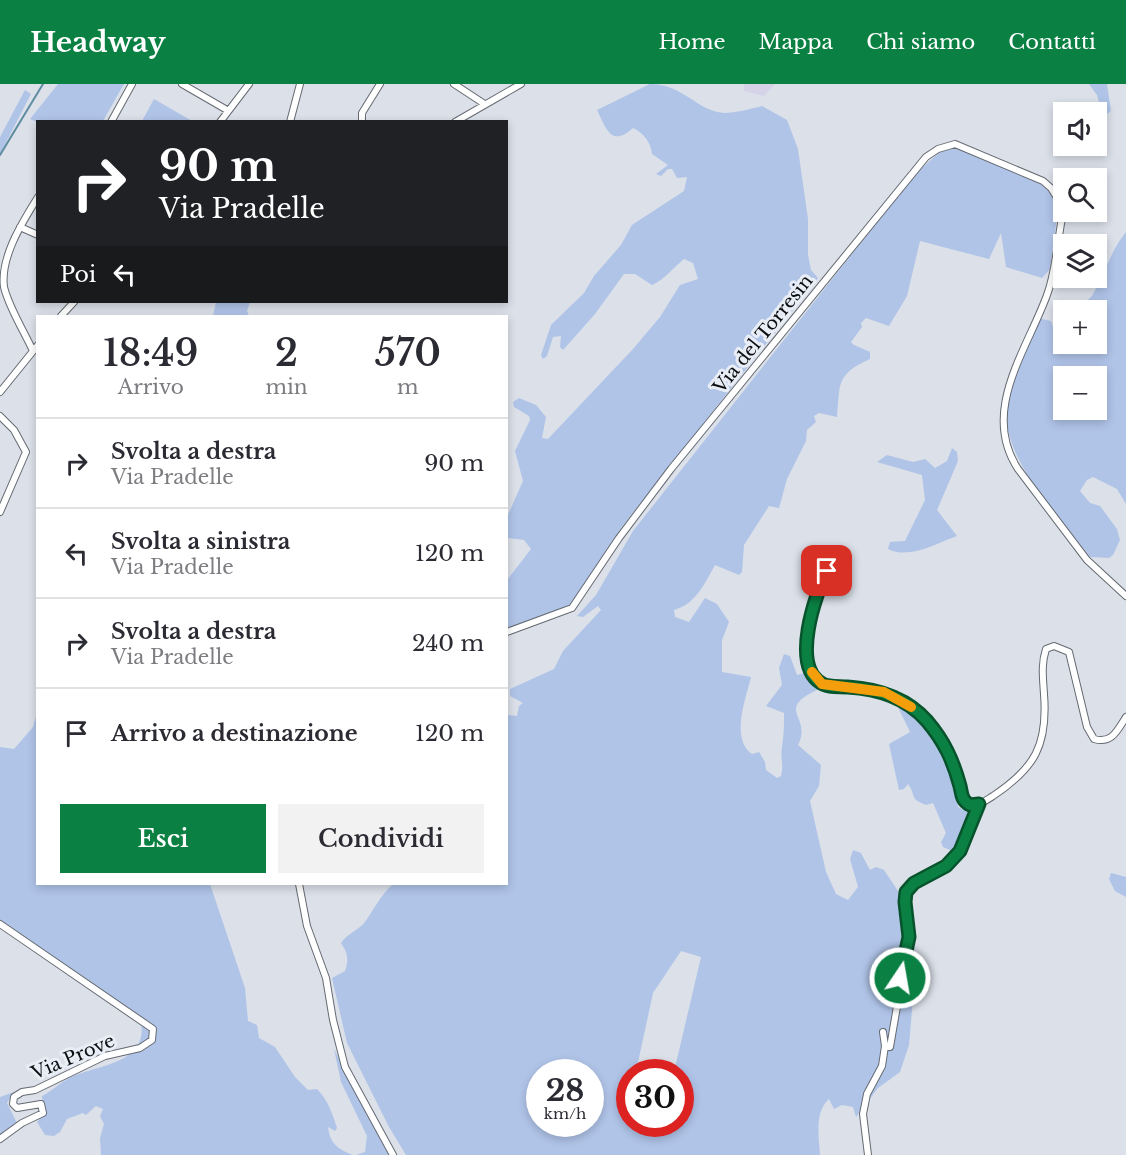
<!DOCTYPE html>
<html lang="it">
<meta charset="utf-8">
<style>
body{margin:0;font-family:"Libre Baskerville",serif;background:#f2f2f3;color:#2b2b33;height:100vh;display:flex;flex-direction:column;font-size:22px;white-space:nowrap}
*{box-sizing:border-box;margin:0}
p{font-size:20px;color:#7c7c81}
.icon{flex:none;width:33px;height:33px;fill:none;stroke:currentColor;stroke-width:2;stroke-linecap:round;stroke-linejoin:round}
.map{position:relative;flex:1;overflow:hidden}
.drawer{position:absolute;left:36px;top:231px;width:472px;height:570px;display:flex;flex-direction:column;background:#fff;border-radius:0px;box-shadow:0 3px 9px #0003}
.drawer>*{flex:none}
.top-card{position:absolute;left:36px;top:36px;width:472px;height:183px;border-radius:0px;box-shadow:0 3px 9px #0003;background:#202124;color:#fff;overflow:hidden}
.tools{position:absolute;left:1053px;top:18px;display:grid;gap:12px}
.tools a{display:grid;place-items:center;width:54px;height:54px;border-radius:0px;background:#fff;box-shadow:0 3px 9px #0003;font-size:30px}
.speed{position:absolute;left:526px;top:975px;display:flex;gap:12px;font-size:30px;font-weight:700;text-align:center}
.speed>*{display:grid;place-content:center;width:78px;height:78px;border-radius:50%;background:#fff;box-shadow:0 3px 9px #0003;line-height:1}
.speed small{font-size:15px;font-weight:400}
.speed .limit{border:9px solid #d22;background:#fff;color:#111}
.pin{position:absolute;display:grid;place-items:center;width:51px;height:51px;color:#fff;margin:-26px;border-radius:12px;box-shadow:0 3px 9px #0006}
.me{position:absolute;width:66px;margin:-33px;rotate:12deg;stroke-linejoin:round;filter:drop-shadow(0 0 4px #0008)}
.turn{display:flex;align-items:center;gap:21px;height:126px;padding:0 24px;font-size:27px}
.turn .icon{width:78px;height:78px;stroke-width:2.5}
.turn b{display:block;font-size:42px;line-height:51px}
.then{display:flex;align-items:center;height:57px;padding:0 24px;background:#0003;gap:12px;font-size:22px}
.eta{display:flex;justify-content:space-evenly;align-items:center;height:102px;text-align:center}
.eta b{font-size:36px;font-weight:600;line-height:42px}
.action{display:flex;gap:12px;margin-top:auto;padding:12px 24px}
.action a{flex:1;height:69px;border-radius:0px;background:#0b8043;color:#fff;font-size:24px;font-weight:600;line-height:69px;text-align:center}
.action a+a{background:#f2f2f3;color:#2b2b33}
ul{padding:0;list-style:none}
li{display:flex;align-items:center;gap:18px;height:90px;padding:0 24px;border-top:2px solid #e1e1e2}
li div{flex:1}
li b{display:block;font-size:22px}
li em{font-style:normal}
header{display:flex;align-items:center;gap:36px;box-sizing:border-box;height:84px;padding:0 30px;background:#0b8043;color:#fff}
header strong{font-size:28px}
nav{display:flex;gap:33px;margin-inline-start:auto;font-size:21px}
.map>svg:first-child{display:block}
.industrial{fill:#d6d3e9}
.green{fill:#b0c4e8;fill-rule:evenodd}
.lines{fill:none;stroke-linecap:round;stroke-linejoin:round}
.stream{stroke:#5f8da1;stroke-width:2}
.minor-casing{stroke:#656a71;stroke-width:8}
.minor{stroke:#fff;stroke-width:6}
.route-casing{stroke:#07532c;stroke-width:15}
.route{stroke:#0b8043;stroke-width:10}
.slow{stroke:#f59e0b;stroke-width:10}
.labels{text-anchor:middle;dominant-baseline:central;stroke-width:6;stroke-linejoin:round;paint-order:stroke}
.street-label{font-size:18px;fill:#0d0e11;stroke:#e8edf6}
</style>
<header>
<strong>Headway</strong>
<nav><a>Home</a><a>Mappa</a><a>Chi siamo</a><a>Contatti</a></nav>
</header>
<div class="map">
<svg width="1126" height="1071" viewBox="0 0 1126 1071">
<rect width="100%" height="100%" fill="#dbe0e9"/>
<path class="industrial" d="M 744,0 L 775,0 L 764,12 L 744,7 Z"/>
<path class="green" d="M 58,0 L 124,0 L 103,37 L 37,38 L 30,35 Z
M 650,0 C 683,0 697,27 724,29 C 735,29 751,25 762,22 L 787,36 L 798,65 L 808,135 L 808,171 L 811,186 L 818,194 L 621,444 L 568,527 L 550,536 L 507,551 L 507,496 L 531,465 L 524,456 L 507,454 L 507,433 L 523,397 L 515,367 L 530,336 L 529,332 L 514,323 L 513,318 L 519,314 L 536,321 L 546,333 L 542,354 L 548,355 L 633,265 L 660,233 L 680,201 L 698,195 L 693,179 L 684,175 C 673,184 665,195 652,201 L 635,190 L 624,190 L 595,230 L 563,266 L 560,263 L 561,252 L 553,253 L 547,272 L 543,275 L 541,271 L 551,241 L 584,209 L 594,192 L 621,161 L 632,141 L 684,107 L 687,93 L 677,94 L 672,85 L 668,85 L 661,92 L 656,90 L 668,81 L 652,70 C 651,59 644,49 633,44 C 611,64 606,44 597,26 Z
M 1089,0 L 1107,0 L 1111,27 L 1103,33 L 1097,11 Z
M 25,6 L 31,10 L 0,70 L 0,53 Z
M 154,15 L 192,37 L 142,37 Z
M 955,63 L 1032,93 L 1049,106 L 1055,117 L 1057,133 L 1050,185 L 1042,194 L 1006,183 L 1001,149 L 989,175 L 920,157 L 907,212 L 889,242 L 866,234 L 861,239 L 862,243 L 851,258 L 854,261 L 870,268 L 870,275 C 836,290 840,300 837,333 L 819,329 L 814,332 L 816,338 L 807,346 L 806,357 L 787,395 L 779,424 L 769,422 L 744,461 L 742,488 L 739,491 L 715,481 C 705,499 695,521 674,526 L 675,533 L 689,538 L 705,514 L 717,520 L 729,538 L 722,556 L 722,588 L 751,593 C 746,614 730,655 752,670 L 759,668 L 765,678 L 766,686 L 777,694 L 781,692 C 784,682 780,673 782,663 C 784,648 784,645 784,629 L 766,622 L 782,601 L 779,584 L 784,570 L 790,572 L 797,591 L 804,589 L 819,605 C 773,626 813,632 798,661 L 821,681 L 819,702 L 810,717 L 826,788 L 836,810 L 848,816 L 858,803 L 850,775 L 853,766 L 861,769 L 870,786 L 876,783 L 884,786 L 898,807 L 915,845 L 913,915 L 909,961 L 900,988 L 878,1004 L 856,1033 L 853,1023 L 842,1021 L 834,1025 L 829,1015 C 814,1028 819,1054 820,1071 L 406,1071 L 389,1043 L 347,959 L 332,894 L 345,887 C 349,876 348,869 341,859 C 349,848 359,846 365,838 C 375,824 380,812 393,800 L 507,800 L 507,631 L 517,632 L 519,622 L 523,619 L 510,612 L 510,605 L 554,585 L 563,567 L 601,526 L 598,522 L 583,533 L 577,532 L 596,511 L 633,447 L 916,89 L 940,68 ZM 681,867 L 701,873 L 674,988 L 681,988 L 681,1040 L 630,1040 L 630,988 L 664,988 L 637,983 L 653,909 ZM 540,988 L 591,988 L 591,1040 L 540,1040 Z
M 1126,148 L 1126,420 L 1117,405 L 1093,393 L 1087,396 L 1080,407 L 1090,419 L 1100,422 L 1117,445 L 1120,456 L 1113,471 L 1109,474 L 1090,473 C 1060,433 999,373 1007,320 C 1013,290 1026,262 1038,234 L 1051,237 L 1054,246 L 1060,249 L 1063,234 L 1064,260 L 1096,260 L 1096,226 L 1071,226 C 1078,219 1088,219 1093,210 C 1105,189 1111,166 1126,148 ZM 1064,292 L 1096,292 L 1096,326 L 1064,326 Z
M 216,218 L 250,218 L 247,227 L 249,232 L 213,232 Z
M 952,364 L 957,368 L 958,377 L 937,426 L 957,452 C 937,459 910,476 888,465 L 890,458 L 905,457 L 925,416 L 922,391 L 877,378 L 887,371 L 913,378 L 925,375 L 935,384 L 947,377 Z
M 896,619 L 913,631 L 949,673 L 958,723 L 971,730 L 961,759 L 955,768 L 943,763 L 941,758 L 946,749 L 933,719 L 926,721 C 908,714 917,712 908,700 L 904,705 L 899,706 L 889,660 L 910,648 Z
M 37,629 L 38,800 L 210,800 L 245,904 L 248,937 L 257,941 L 259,954 L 275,963 L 295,993 L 308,1006 L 317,1005 C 328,1016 332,1029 337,1044 L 335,1047 L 328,1043 C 330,1060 338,1065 353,1071 L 101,1071 L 100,1054 L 104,1040 L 100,1032 L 103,1025 L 96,1022 L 86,1031 L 83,1029 L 67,1035 L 60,1048 L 54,1052 L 45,1051 L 37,1038 L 43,1031 L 42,1012 C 52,1007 60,999 69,994 C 97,980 148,981 141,938 L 0,841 L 0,663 L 14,665 L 33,643 Z
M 1111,789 L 1126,793 L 1126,813 L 1115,807 L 1109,795 Z
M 334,965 L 389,1071 L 356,1071 L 365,1068 L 367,1052 L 341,998 Z
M 14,1008 L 7,1019 L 17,1039 L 0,1051 L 0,1013 Z"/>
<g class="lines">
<path class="stream" d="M 0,71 L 43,0"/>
<g class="minor-casing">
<path id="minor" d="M 182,0 L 227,26
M 454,0 L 483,19
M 111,38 L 132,0
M 220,38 L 249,0
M 290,38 L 300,0
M 362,38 L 362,29 L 380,0
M 455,38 L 521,0
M 1064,125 C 1057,153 1057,185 1047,211 C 1027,266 980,327 1018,385 L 1087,476 L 1126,512
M 20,143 L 38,151
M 61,232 L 74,218
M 33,267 C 24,247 9,224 4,203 C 0,173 23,137 38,113
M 0,308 L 38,261
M 0,332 L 14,346 L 26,368 L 0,428
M 827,487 C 823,495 818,503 815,512 C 808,531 799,590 823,601 C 831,604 842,603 851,603 C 879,605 904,613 924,634 C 936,646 946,660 952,675 C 955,685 958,712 965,718 C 974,726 985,717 993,712 C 1035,684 1048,661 1044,610 C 1043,594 1041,580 1046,565 L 1054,562 L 1069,568 L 1087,643 L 1094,655 C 1112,660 1117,647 1126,633
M 507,548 L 572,524 L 619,454 L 671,385 L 926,73 L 938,65 L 955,60 L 1043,97 L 1051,104 L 1064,125
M 299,800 L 307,842 L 326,894 L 333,936 L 345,983 L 393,1071
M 0,840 L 153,945 L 152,956 L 140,964 L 105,972 L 35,1006 L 22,1008 L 14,1013 L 13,1020 L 17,1024 L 41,1020 L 43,1029 L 22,1039 L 0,1055
M 883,948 L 885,962 L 890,963 L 909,853 L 907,808 L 913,799 L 946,782 L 960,767 L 979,720
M 868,1071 L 863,1030 L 867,1010 L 882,982 L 885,962"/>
</g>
<use href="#minor" class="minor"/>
</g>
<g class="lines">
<g class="route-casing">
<path id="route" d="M 827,487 C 815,511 791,581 821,599 C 828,604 840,602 848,603 C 878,605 906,613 927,637 C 944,657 953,676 960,702 C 962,710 961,716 970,721 L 979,720 L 960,767 L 946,782 L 914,799 L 906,808 L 905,818 L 909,853 L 900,894"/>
</g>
<use href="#route" class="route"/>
<path class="slow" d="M 812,588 L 822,600 L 884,608 L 911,623"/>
</g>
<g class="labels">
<g class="street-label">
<text transform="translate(763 250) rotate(-51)">Via del Torresin</text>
<text transform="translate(73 973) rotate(-23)">Via Prove</text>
</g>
</g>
</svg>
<div class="tools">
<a><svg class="icon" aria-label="sound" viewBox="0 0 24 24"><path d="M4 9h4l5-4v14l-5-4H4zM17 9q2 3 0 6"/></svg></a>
<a><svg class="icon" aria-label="search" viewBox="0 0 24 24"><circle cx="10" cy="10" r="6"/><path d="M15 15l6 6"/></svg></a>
<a><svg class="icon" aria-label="layers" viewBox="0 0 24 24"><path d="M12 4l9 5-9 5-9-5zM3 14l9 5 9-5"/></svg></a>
<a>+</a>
<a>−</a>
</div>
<div class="speed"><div>28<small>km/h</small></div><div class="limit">30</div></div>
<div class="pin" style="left:827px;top:487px;background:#d93025"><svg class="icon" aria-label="arrive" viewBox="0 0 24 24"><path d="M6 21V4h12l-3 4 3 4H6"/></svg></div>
<svg class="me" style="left:900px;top:894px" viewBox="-20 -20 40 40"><circle r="17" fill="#0b8043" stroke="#fff" stroke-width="3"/><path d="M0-11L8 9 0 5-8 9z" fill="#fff"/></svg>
<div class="top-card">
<div class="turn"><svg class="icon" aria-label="right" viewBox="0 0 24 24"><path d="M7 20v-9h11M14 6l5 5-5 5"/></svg><div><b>90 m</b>Via Pradelle</div></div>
<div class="then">Poi<svg class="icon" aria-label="left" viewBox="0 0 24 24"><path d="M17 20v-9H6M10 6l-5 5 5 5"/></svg></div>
</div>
<section class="drawer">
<div class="eta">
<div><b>18:49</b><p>Arrivo</p></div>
<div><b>2</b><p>min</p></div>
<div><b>570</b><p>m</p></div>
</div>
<ul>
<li><svg class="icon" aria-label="right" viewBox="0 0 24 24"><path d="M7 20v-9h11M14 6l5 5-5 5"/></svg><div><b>Svolta a destra</b><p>Via Pradelle</p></div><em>90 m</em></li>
<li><svg class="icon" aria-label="left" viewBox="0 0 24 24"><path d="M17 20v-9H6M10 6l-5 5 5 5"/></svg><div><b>Svolta a sinistra</b><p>Via Pradelle</p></div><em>120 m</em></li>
<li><svg class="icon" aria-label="right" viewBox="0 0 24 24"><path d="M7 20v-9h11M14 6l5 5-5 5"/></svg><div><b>Svolta a destra</b><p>Via Pradelle</p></div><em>240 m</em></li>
<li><svg class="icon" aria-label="arrive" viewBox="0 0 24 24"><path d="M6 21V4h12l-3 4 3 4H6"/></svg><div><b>Arrivo a destinazione</b></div><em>120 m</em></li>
</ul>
<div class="action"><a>Esci</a><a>Condividi</a></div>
</section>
</div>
